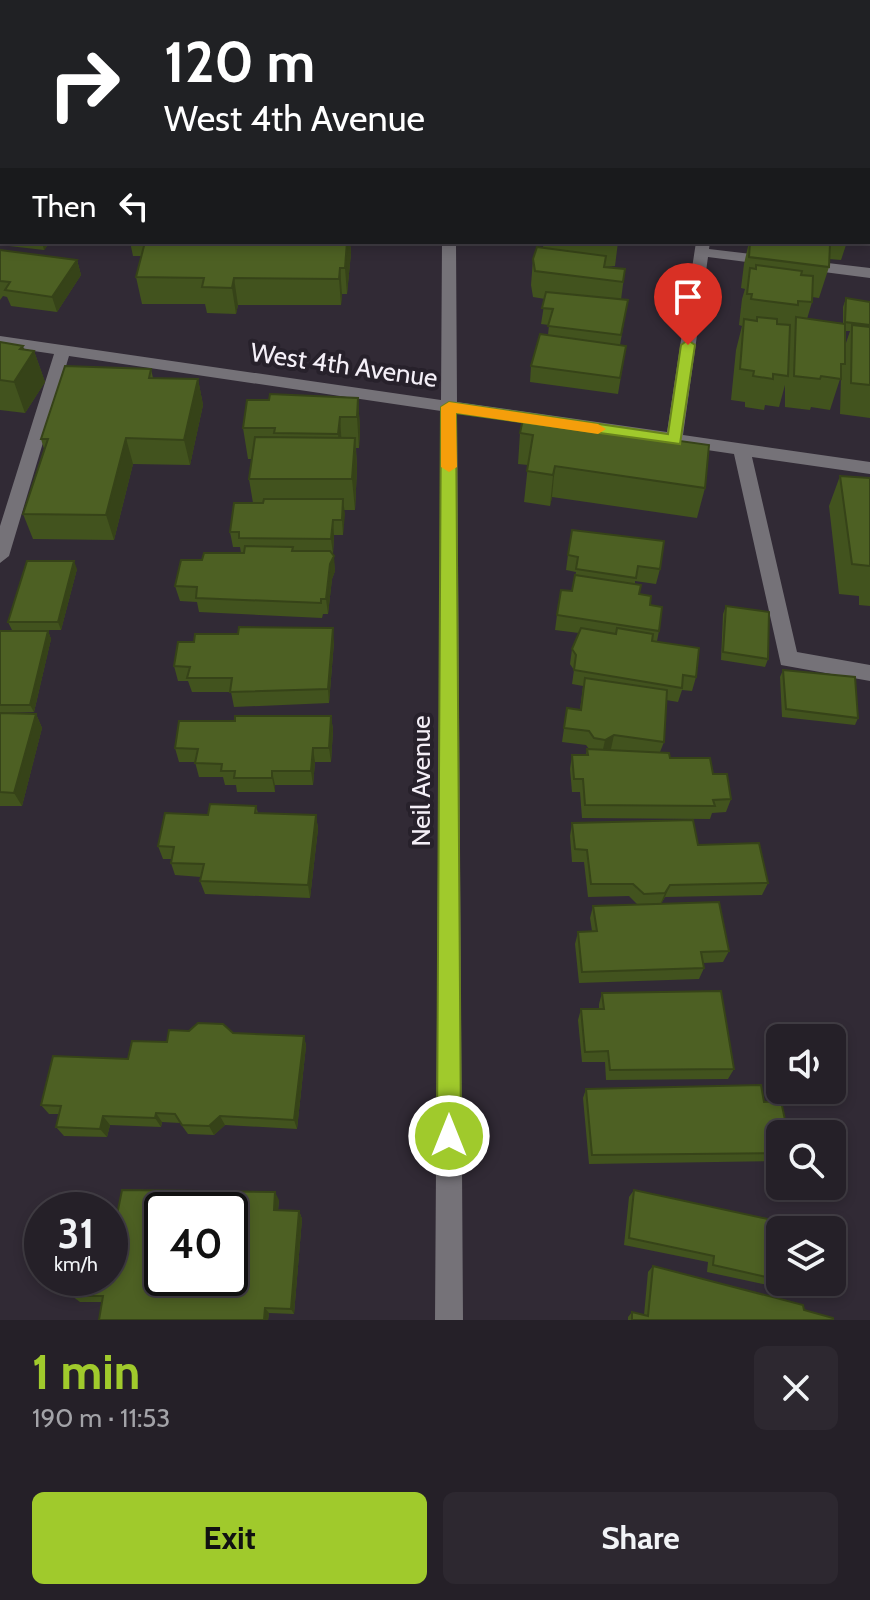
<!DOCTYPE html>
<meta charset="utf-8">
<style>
body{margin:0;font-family:Cabin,sans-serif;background:#2d2830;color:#f1f3f6;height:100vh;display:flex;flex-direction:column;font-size:30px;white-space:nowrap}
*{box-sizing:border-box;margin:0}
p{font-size:26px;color:#a3a3a8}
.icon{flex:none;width:44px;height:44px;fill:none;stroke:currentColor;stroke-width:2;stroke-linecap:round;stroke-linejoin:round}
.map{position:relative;height:1320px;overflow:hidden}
.side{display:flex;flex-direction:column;background:#252028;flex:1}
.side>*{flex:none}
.guide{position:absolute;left:0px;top:0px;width:870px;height:244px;box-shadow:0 4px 12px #0003,0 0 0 2px #423e45;background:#202124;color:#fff;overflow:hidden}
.controls{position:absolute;left:766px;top:1024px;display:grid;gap:16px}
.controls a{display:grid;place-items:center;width:80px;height:80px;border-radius:12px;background:#252028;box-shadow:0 4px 12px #0003,0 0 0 2px #423e45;font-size:40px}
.speed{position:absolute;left:24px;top:1192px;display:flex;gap:16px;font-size:40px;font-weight:700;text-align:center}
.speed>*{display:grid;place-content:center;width:104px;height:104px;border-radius:50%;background:#252028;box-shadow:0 4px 12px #0003,0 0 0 2px #423e45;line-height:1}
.speed small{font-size:20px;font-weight:400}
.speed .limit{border:4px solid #111;border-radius:12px;background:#fff;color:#111}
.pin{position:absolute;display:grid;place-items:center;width:68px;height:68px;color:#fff;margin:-82px -34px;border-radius:50% 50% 50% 0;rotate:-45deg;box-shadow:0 0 8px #0007}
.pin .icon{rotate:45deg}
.me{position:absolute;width:88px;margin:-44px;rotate:0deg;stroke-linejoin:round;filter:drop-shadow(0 0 6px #0008)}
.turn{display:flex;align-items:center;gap:28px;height:168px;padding:0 32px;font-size:36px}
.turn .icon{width:104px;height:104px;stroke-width:2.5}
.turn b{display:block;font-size:56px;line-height:68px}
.then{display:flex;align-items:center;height:76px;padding:0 32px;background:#0003;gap:16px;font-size:30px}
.round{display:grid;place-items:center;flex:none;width:84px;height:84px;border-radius:12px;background:#2d2830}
.headline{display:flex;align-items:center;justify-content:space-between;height:136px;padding:0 32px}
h1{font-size:48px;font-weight:700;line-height:60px;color:#a0ca2c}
.action{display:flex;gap:16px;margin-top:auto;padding:16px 32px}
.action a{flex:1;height:92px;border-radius:12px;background:#a0ca2c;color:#111;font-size:32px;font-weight:700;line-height:92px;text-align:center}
.action a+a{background:#2d2830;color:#f1f3f6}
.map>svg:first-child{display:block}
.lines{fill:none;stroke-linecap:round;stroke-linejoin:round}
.minor{fill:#757278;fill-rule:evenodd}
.wall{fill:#42531e;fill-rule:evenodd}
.shaded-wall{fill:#364318}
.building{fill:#4d6023;stroke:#364318;stroke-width:2;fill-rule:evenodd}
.route{fill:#a0ca2c;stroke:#68831d;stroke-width:2}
.slow{fill:#f59e0b}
.labels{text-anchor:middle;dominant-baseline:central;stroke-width:8;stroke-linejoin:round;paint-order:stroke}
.street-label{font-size:26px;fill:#f4eff7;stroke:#27212b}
</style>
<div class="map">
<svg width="870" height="1320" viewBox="0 0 870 1320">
<rect width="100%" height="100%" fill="#312a35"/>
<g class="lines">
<path class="minor" d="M 128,0 L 140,0 L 127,2 Z
M 443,0 L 455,0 L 455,2 L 443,2 Z
M 733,0 L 745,0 L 732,2 Z
M 0,163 L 2,163 L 0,174 Z
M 442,242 L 456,242 L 457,402 L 667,432 L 696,242 L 710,242 L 709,249 L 870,268 L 870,278 L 708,257 L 683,435 L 870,462 L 870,474 L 752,457 L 797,652 L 870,665 L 870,681 L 781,665 L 734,454 L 457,413 L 463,1320 L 435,1320 L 441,411 L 69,356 L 9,556 L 0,563 L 0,526 L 54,354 L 0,346 L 0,336 L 441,400 Z"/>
</g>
<path class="wall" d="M 533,0 L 702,0 L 702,2 L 533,2 Z
M 812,0 L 841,0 L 840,2 L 811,2 Z
M 0,4 L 2,5 L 2,86 L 0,89 Z
M 868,171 L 870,171 L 870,217 L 868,223 Z
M 2,219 L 2,242 L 50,242 L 44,250 L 0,245 L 0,220 Z
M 130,242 L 350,242 L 351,253 L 347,294 L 342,294 L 341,305 L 238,305 L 236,314 L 207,313 L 205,304 L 142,304 L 136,277 L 142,256 L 133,256 Z
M 543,242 L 618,242 L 615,266 L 605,267 L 625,269 L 621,300 L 628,300 L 620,345 L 626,346 L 618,394 L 530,382 L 531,366 L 548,335 L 549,325 L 541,324 L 545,299 L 533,297 L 531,285 L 533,259 L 543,248 Z
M 749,242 L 847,242 L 841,260 L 829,259 L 829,267 L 819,298 L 812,297 L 812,302 L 807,319 L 843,323 L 843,307 L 846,298 L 870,302 L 870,418 L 840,414 L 841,376 L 830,410 L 811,407 L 810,410 L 785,407 L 785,385 L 779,407 L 765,405 L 764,410 L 745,407 L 745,402 L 731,400 L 736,350 L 742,326 L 739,325 L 742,299 L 745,289 L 741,288 L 744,264 ZM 845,331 L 850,331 L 845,346 Z
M 0,250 L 77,260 L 81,275 L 57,312 L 11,306 L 7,297 L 3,296 L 0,300 Z
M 0,343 L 34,351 L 45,382 L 25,413 L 0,410 Z
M 151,369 L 153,378 L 198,379 L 203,405 L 190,465 L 133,464 L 114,540 L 33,539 L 23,514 L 44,449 L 41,439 Z
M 358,398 L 360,429 L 359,448 L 356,448 L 357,468 L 355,510 L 344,510 L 343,535 L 334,535 L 333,554 L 335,571 L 332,579 L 328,614 L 323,614 L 322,618 L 199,612 L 197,602 L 180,601 L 175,586 L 202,560 L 241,553 L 240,547 L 233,547 L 230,532 L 253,503 L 249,479 L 252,459 L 248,459 L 243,428 Z
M 523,419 L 705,488 L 697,518 L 552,497 L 550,506 L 524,502 L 528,465 L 518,464 L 520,433 Z
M 840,476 L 870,478 L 870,606 L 859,605 L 859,596 L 839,594 L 829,506 Z
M 568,555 L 660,569 L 656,584 L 635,581 L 635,584 L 639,594 L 650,605 L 659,631 L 657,641 L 696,677 L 692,691 L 682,690 L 678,702 L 666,700 L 664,742 L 660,752 L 670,758 L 713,774 L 731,799 L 726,812 L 712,813 L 710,819 L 582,818 L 580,792 L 572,792 L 570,769 L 572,755 L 586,755 L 587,749 L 589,749 L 586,745 L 562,742 L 567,708 L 580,710 L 583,686 L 572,684 L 574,670 L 570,664 L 572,649 L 579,633 L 555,630 L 557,615 L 572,591 L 576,572 L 566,570 Z
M 77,569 L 61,630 L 12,630 L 8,622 Z
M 726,606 L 768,659 L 765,667 L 721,660 L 723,614 Z
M 0,631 L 48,631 L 51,639 L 34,712 L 0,713 Z
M 334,642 L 329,703 L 234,707 L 231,692 L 192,692 L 188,681 L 178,681 L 174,666 Z
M 783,670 L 858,718 L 855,725 L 782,717 L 780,677 Z
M 0,713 L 36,714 L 42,728 L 22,806 L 0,806 Z
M 331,716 L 333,730 L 331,762 L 315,762 L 313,785 L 275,785 L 275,792 L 237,792 L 236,785 L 225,785 L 223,777 L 199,777 L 195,762 L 179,762 L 175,748 L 235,721 Z
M 256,806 L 258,813 L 316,815 L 318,829 L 310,898 L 205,894 L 200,881 L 201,877 L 175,875 L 171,863 L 171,859 L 163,859 L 158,846 L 208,815 Z
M 572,823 L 698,845 L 768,883 L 762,895 L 665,897 L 661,904 L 729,951 L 723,962 L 703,963 L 704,968 L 699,979 L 579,983 L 575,944 L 578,932 L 592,931 L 590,918 L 593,906 L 638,905 L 629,896 L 588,897 L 584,862 L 572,862 L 570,836 Z
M 602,993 L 734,1069 L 728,1079 L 606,1080 L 605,1062 L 582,1062 L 578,1020 L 581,1009 L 599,1009 L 599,1004 Z
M 233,1033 L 304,1036 L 306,1046 L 297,1129 L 225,1125 L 214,1135 L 188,1134 L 180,1123 L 162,1122 L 161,1127 L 110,1125 L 107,1137 L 64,1136 L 56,1127 L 59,1114 L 49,1114 L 41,1105 L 128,1059 L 167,1042 Z
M 586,1089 L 764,1102 L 780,1134 L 780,1161 L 589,1164 L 583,1098 Z
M 634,1190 L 780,1230 L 780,1282 L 814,1282 L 814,1287 L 805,1293 L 707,1272 L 708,1262 L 624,1245 L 629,1197 Z
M 279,1200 L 278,1211 L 299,1211 L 302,1219 L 294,1314 L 269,1313 L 268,1320 L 99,1320 L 102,1302 L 80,1302 L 72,1296 L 114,1230 Z
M 653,1266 L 804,1310 L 833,1320 L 628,1320 L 628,1317 L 632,1312 L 644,1315 L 648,1272 Z"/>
<path class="shaded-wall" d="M 2,66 L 2,86 L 0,89 L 0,69 Z
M 42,242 L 50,242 L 44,250 Z
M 347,242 L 350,242 L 351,253 L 347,294 L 345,268 Z
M 77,260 L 81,275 L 57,312 L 52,297 Z
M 340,268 L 342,294 L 341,305 L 339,279 Z
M 234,278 L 238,305 L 236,314 L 232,288 Z
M 23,346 L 28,360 L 34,351 L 45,382 L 25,413 L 14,382 L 20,349 Z
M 198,379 L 203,405 L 190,465 L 184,440 Z
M 358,398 L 360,429 L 359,448 L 357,417 Z
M 340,417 L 342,448 L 341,465 L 338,434 Z
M 126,438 L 133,464 L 114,540 L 106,515 Z
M 355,438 L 357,468 L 355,510 L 352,479 Z
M 555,466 L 552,497 L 550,506 L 553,475 Z
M 343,499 L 345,514 L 343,535 L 342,520 Z
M 333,520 L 334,535 L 333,554 L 331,539 Z
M 334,556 L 335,571 L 332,579 L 328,614 L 326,599 L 330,564 Z
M 74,561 L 77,569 L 61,630 L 58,622 Z
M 333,628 L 334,642 L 329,703 L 328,689 Z
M 48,631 L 51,639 L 34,712 L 30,705 Z
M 36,714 L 42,728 L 22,806 L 14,793 Z
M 331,716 L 333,730 L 331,762 L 329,748 Z
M 614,735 L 611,749 L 602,754 L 605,740 Z
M 313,748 L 315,762 L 313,785 L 311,771 Z
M 272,771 L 275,785 L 275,792 L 272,778 Z
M 316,815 L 318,829 L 310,898 L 308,885 Z
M 670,885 L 665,897 L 660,905 L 665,893 Z
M 304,1036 L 306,1046 L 297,1129 L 294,1120 Z
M 156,1113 L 162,1122 L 161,1127 L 155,1118 Z
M 103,1116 L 110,1125 L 107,1137 L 100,1129 Z
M 220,1116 L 225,1125 L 214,1135 L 209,1126 Z
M 275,1192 L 279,1200 L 277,1218 L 274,1210 Z
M 299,1211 L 302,1219 L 294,1314 L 291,1309 Z
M 265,1308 L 269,1313 L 268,1320 L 264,1320 Z"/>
<path class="building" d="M 26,0 L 67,0 L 66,2 L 24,2 Z
M 213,0 L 239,0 L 238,2 L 212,2 Z
M 293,0 L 382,0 L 382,2 L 292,2 Z
M 533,0 L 656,0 L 656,2 L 533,2 Z
M 0,4 L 2,5 L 2,18 L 0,18 Z
M 0,21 L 2,22 L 2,35 L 0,35 Z
M 0,42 L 2,42 L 2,56 L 0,56 Z
M 868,171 L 870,171 L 870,195 L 868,194 Z
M 2,219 L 2,230 L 0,230 L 0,220 Z
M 145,242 L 347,242 L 345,268 L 340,268 L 339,279 L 234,278 L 232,288 L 202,287 L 204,278 L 136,277 Z
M 750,242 L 817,242 L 830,244 L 829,267 L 749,257 Z
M 537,247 L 606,256 L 604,267 L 625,269 L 623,282 L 535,271 L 533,259 Z
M 0,250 L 77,260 L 52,297 L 5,290 L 10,282 L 0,281 Z
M 756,265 L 802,271 L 801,275 L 813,276 L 812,302 L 798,301 L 798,305 L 751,299 L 752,294 L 747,294 L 750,268 L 756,269 Z
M 546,292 L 628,300 L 621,335 L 548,326 L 553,309 L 542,308 Z
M 846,298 L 870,302 L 870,325 L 845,322 Z
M 757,317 L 777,319 L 777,324 L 790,325 L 788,376 L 773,374 L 773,379 L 753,376 L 754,371 L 740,369 L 744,319 L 757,321 Z
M 796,317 L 845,324 L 845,364 L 841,364 L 841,379 L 821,376 L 820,379 L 794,376 Z
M 852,325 L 870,327 L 870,385 L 851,383 Z
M 540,334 L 626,346 L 620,378 L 531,366 Z
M 0,342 L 23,346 L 20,349 L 34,351 L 14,382 L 0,380 Z
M 65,366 L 151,369 L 149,378 L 198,379 L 184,440 L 126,438 L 106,515 L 23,514 L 48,439 L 41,439 Z
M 270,394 L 358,398 L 357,417 L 340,417 L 338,434 L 274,433 L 275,428 L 243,428 L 247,400 L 269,400 Z
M 523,419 L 709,445 L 705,488 L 555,466 L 553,475 L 527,471 L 533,435 L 520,433 Z
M 255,437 L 355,438 L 352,479 L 249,479 Z
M 840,476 L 870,478 L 870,566 L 852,564 Z
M 264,499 L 343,499 L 342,520 L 333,520 L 331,539 L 239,538 L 239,532 L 230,532 L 234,503 L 263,503 Z
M 572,530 L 664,541 L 660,569 L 638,566 L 636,578 L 576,569 L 578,557 L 568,555 Z
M 245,546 L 293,547 L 292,551 L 330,551 L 334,556 L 330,564 L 326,599 L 321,599 L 321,603 L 196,598 L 197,587 L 175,586 L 181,560 L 202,560 L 204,553 L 244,553 Z
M 27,561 L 74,561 L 58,622 L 8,622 Z
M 575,575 L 641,585 L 639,594 L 651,596 L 650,605 L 662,607 L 659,631 L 557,615 L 561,590 L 572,591 Z
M 726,606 L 769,612 L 768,659 L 723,652 Z
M 239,627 L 333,628 L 328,689 L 230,692 L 232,678 L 187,678 L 190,667 L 174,666 L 178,642 L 194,642 L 195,634 L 238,634 Z
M 581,628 L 616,634 L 617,628 L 653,634 L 652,641 L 699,648 L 696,677 L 683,675 L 682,688 L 574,670 L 576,655 L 572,649 Z
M 0,631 L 48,631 L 30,705 L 0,705 Z
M 783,670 L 855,677 L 858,718 L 786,709 Z
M 585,678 L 667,690 L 664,742 L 614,735 L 605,740 L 594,738 L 589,731 L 564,728 L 567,708 L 581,710 Z
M 0,713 L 36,714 L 14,793 L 0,792 Z
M 235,716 L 331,716 L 329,748 L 313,748 L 311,771 L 272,771 L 272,778 L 234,778 L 235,771 L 221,771 L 222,764 L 195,763 L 198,749 L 175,748 L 179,721 L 235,721 Z
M 587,749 L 669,753 L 670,758 L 710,758 L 713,774 L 727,774 L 731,799 L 713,800 L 715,806 L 585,805 L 583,779 L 574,779 L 572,755 L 588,755 Z
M 210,804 L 256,806 L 255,813 L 316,815 L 308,885 L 200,881 L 204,864 L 171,863 L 174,847 L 158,846 L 165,813 L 208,815 Z
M 693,820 L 698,845 L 759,843 L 768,883 L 670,885 L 665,893 L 644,894 L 633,884 L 591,884 L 587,850 L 575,849 L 572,823 Z
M 719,902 L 729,951 L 701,952 L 704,968 L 582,972 L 578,932 L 597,931 L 593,906 Z
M 721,991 L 734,1069 L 610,1070 L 608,1051 L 585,1052 L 581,1009 L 604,1009 L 602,993 Z
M 198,1023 L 223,1024 L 233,1033 L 304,1036 L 294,1120 L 220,1116 L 209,1126 L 182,1125 L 175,1114 L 156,1113 L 155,1118 L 103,1116 L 100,1129 L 56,1127 L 61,1106 L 41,1105 L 53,1056 L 128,1059 L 132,1041 L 167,1042 L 169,1030 L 189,1031 Z
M 761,1085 L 764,1102 L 781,1101 L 788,1134 L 780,1134 L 780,1153 L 592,1155 L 586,1089 Z
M 122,1190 L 275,1192 L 274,1210 L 299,1211 L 291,1309 L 265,1308 L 264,1320 L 99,1320 L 103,1296 L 72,1296 L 75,1278 L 110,1278 L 110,1230 L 114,1230 ZM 162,1210 L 230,1210 L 230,1278 L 162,1278 Z
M 634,1190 L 814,1229 L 814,1230 L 780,1230 L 780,1280 L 713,1265 L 714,1256 L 629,1238 Z
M 653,1266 L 803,1305 L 804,1310 L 833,1318 L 833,1320 L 632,1320 L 632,1312 L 648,1316 Z
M 789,1282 L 814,1282 L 814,1287 Z"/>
<path class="route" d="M 688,340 L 695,345 L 680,444 L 456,413 L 461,1136 L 458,1144 L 449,1148 L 441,1144 L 437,1136 L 441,407 L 449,402 L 668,434 L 681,345 Z"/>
<path class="slow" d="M 449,402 L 598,424 L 606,429 L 598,434 L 456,413 L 457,467 L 449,472 L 441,467 L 441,407 Z"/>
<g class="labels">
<g class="street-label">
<text transform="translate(344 365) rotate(8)">West 4th Avenue</text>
<text transform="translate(421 781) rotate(-90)">Neil Avenue</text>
</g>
</g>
</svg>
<div class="controls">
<a><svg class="icon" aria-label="sound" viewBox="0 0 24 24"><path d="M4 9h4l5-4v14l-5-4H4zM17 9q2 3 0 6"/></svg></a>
<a><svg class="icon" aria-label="search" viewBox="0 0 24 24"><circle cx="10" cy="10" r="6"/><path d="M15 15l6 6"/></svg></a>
<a><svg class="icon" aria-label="layers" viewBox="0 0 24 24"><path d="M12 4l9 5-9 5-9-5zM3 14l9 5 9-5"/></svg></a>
</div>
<div class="speed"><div>31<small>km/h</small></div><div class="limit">40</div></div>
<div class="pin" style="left:688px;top:345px;background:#d93025"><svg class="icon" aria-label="arrive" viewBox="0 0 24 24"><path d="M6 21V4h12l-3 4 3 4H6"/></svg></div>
<svg class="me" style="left:449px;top:1136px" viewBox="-20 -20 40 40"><circle r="17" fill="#a0ca2c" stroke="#fff" stroke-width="3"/><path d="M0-11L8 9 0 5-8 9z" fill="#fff"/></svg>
<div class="guide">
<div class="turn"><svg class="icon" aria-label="right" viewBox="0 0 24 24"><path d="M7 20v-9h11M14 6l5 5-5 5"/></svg><div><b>120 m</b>West 4th Avenue</div></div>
<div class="then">Then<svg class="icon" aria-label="left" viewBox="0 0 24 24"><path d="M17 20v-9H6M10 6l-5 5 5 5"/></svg></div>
</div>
</div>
<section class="side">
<div class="headline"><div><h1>1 min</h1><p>190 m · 11:53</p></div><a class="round"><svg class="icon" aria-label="close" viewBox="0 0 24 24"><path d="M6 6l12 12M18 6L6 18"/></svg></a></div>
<div class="action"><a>Exit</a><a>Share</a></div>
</section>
